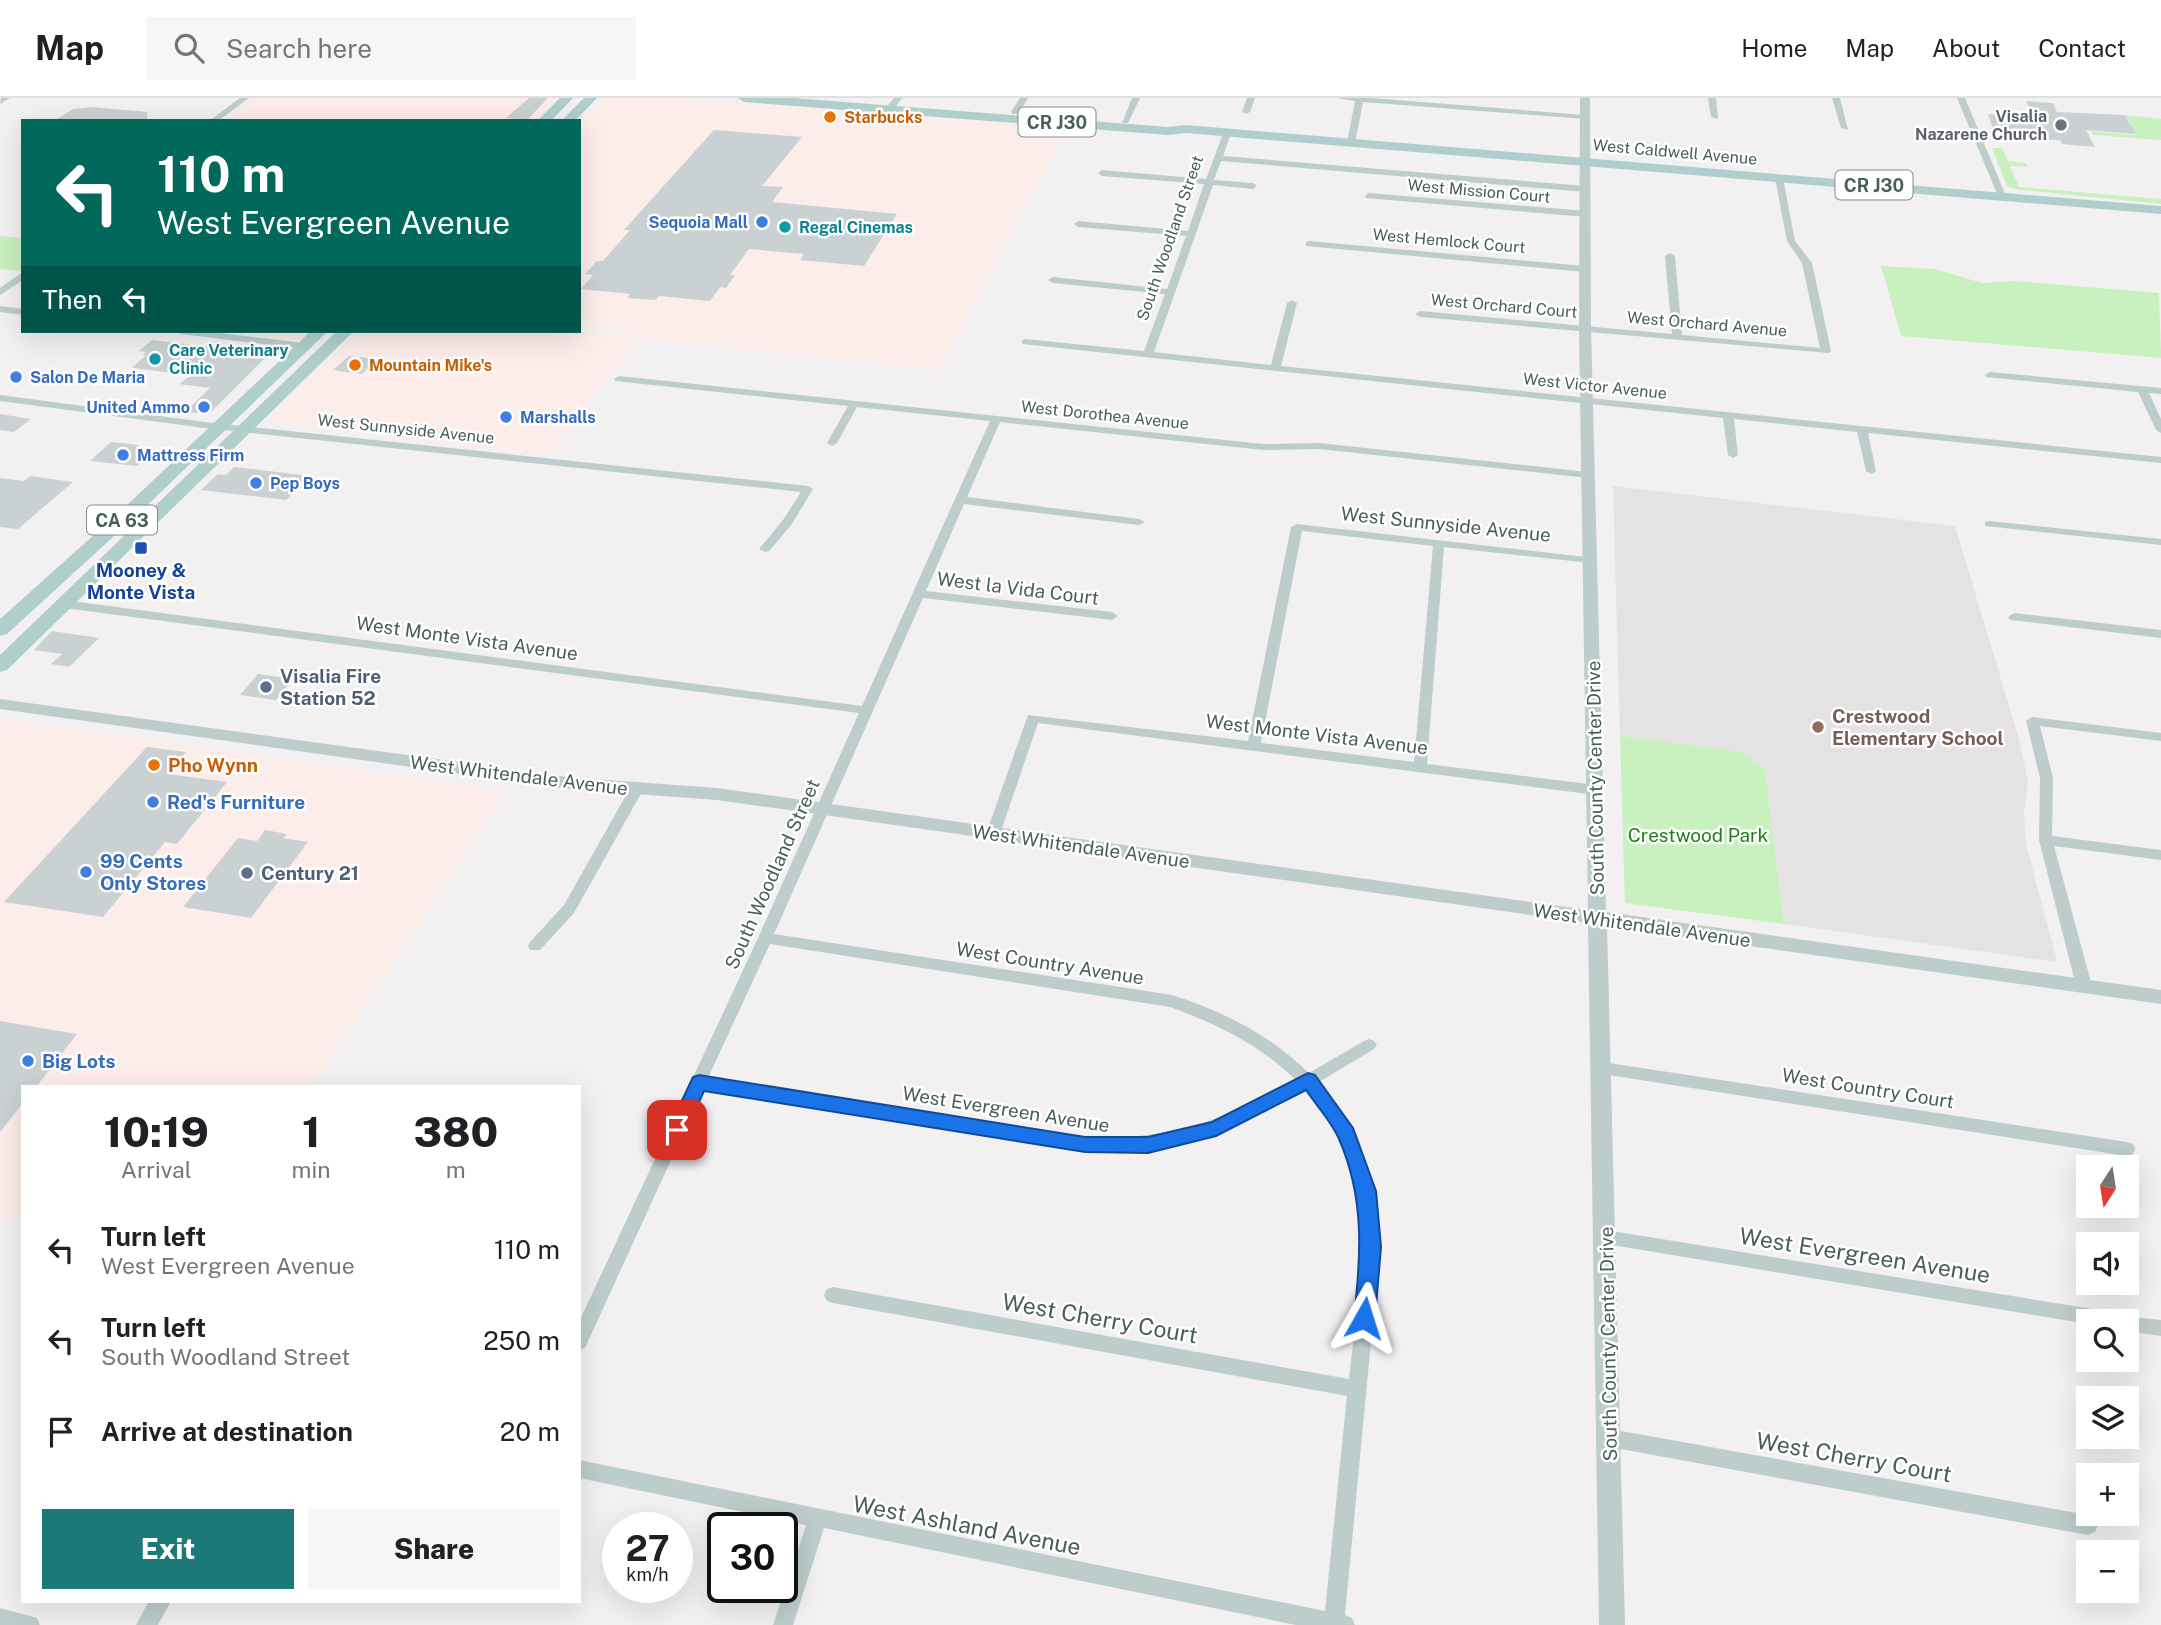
<!DOCTYPE html>
<meta charset="utf-8">
<style>
body{margin:0;font-family:"Public Sans",sans-serif;background:#f6f6f6;color:#202124;height:100vh;display:flex;flex-direction:column;font-size:26px;white-space:nowrap}
*{box-sizing:border-box;margin:0}
p{font-size:23px;color:#757577}
.icon{flex:none;width:38px;height:38px;fill:none;stroke:currentColor;stroke-width:2;stroke-linecap:round;stroke-linejoin:round}
.map{position:relative;flex:1;overflow:hidden}
.sheet{position:absolute;left:21px;top:987px;width:560px;height:518px;display:flex;flex-direction:column;background:#fff;border-radius:0px;box-shadow:0 7px 28px #0002}
.sheet>*{flex:none}
.banner{position:absolute;left:21px;top:21px;width:560px;height:214px;border-radius:0px;box-shadow:0 7px 28px #0002;background:#00695c;color:#fff;overflow:hidden}
.needle{width:46px;rotate:192deg}
.controls{position:absolute;left:2076px;top:1057px;display:grid;gap:14px}
.controls a{display:grid;place-items:center;width:63px;height:63px;border-radius:0px;background:#fff;box-shadow:0 7px 28px #0002;font-size:35px}
.speed{position:absolute;left:602px;top:1414px;display:flex;gap:14px;font-size:35px;font-weight:700;text-align:center}
.speed>*{display:grid;place-content:center;width:91px;height:91px;border-radius:50%;background:#fff;box-shadow:0 7px 28px #0002;line-height:1}
.speed small{font-size:18px;font-weight:400}
.speed .limit{border:4px solid #111;border-radius:10px;background:#fff;color:#111}
.pin{position:absolute;display:grid;place-items:center;width:60px;height:60px;color:#fff;margin:-30px;border-radius:14px;box-shadow:0 4px 10px #0006}
.me{position:absolute;width:77px;margin:-38px;rotate:6deg;stroke-linejoin:round;filter:drop-shadow(0 0 5px #0008)}
.turn{display:flex;align-items:center;gap:24px;height:147px;padding:0 21px;font-size:32px}
.turn .icon{width:91px;height:91px;stroke-width:2.5}
.turn b{display:block;font-size:49px;line-height:60px}
.then{display:flex;align-items:center;height:66px;padding:0 21px;background:#0003;gap:14px;font-size:26px}
.eta{display:flex;justify-content:space-evenly;align-items:center;height:119px;text-align:center}
.eta b{font-size:42px;font-weight:800;line-height:49px}
.action{display:flex;gap:14px;margin-top:auto;padding:14px 21px}
.action a{flex:1;height:80px;border-radius:0px;background:#1c7979;color:#fff;font-size:28px;font-weight:800;line-height:80px;text-align:center}
.action a+a{background:#f6f6f6;color:#202124}
ul{padding:0;list-style:none}
li{display:flex;align-items:center;gap:21px;height:91px;padding:0 21px}
li div{flex:1}
li b{display:block;font-size:26px}
li em{font-style:normal}
header{display:flex;align-items:center;gap:42px;box-sizing:border-box;height:98px;padding:0 35px;background:#fff;border-bottom:2px solid #e0e0e0}
header strong{font-size:33px}
nav{display:flex;gap:38px;margin-inline-start:auto;font-size:24px}
.search{width:490px;height:63px;background:#f6f6f6;display:flex;align-items:center;gap:18px;box-sizing:border-box;padding:0 24px;border-radius:0px;color:#757577;font-size:26px}
.map>svg:first-child{display:block}
.commercial{fill:#fcecea}
.education{fill:#e4e2e3}
.green{fill:#c9f0bf}
.building{fill:#cad1d2}
.lines{fill:none;stroke-linecap:round;stroke-linejoin:round}
.minor{fill:#bccdcb;fill-rule:evenodd}
.tertiary{fill:#bccdcb;fill-rule:evenodd}
.primary{fill:#b0cfcc;fill-rule:evenodd}
.route{fill:#1a73e8;stroke:#114b97;stroke-width:2}
.food-dot{fill:#e8710a;stroke:#fff;stroke-width:2.5}
.worship-dot{fill:#6b7280;stroke:#fff;stroke-width:2.5}
.shop-dot{fill:#3f7fe0;stroke:#fff;stroke-width:2.5}
.culture-dot{fill:#0f9aa8;stroke:#fff;stroke-width:2.5}
.transit-dot{fill:#1a4fb4;stroke:#fff;stroke-width:2.5}
.service-dot{fill:#5c6f8a;stroke:#fff;stroke-width:2.5}
.education-dot{fill:#8d6e63;stroke:#fff;stroke-width:2.5}
.labels{text-anchor:middle;dominant-baseline:central;stroke-width:5;stroke-linejoin:round;paint-order:stroke}
.far-worship-label{font-size:16px;font-weight:bold;fill:#5b616d;stroke:#fff;text-anchor:end}
.far-food-label{font-size:16px;font-weight:bold;fill:#c56008;stroke:#fff;text-anchor:start}
.far-street-label{font-size:16px;fill:#485e5b;stroke:#fff}
.far-shop-label{font-size:16px;font-weight:bold;fill:#366cbe;stroke:#fff;text-anchor:start}
.far-culture-label{font-size:16px;font-weight:bold;fill:#0d838f;stroke:#fff;text-anchor:start}
.shield{fill:#fff;stroke:#7f8e8c;stroke-width:2}
.shield-label{font-size:18px;font-weight:bold;fill:#485e5b}
.street-label{font-size:19px;fill:#485e5b;stroke:#fff}
.transit-label{font-size:19px;font-weight:bold;fill:#164399;stroke:#fff}
.service-label{font-size:19px;font-weight:bold;fill:#4e5e75;stroke:#fff;text-anchor:start}
.education-label{font-size:19px;font-weight:bold;fill:#785e54;stroke:#fff;text-anchor:start}
.food-label{font-size:19px;font-weight:bold;fill:#c56008;stroke:#fff;text-anchor:start}
.shop-label{font-size:19px;font-weight:bold;fill:#366cbe;stroke:#fff;text-anchor:start}
.park-label{font-size:19px;fill:#208117;stroke:#fff}
.near-street-label{font-size:23px;fill:#485e5b;stroke:#fff}
</style>
<header>
<strong>Map</strong>
<div class="search"><svg class="icon" aria-label="search" viewBox="0 0 24 24"><circle cx="10" cy="10" r="6"/><path d="M15 15l6 6"/></svg>Search here</div>
<nav><a>Home</a><a>Map</a><a>About</a><a>Contact</a></nav>
</header>
<div class="map">
<svg width="2161" height="1527" viewBox="0 0 2161 1527">
<rect width="100%" height="100%" fill="#f3f0f2"/>
<path class="commercial" d="M 253,0 L 556,0 L 535,23 L 220,23 Z
M 604,0 L 683,0 L 1066,29 L 940,272 L 638,240 L 547,358 L 275,325 L 271,317 L 360,233 L 570,233 L 638,240 L 640,237 L 579,230 L 579,25 Z
M 216,233 L 312,233 L 301,243 Z
M 0,621 L 506,693 L 311,989 L 23,989 L 23,1123 L 0,1119 Z"/>
<path class="education" d="M 1613,388 L 1955,428 L 2019,641 L 2028,684 L 2024,714 L 2026,746 L 2057,864 L 1784,826 L 1765,671 L 1738,653 L 1620,638 Z"/>
<path class="green" d="M 2126,17 L 2161,21 L 2161,42 L 2093,37 L 2091,33 L 2136,37 Z
M 1992,50 L 2002,50 L 2008,63 L 2026,65 L 2028,69 L 2010,68 L 2019,89 L 2161,101 L 2161,106 L 2013,91 L 2007,88 Z
M 0,138 L 23,140 L 23,169 L 19,173 L 0,171 Z
M 1881,168 L 1935,171 L 1982,185 L 2014,183 L 2159,195 L 2161,260 L 1901,238 Z
M 1620,638 L 1738,653 L 1765,671 L 1784,826 L 1625,805 Z"/>
<path class="building" d="M 529,0 L 548,0 L 527,22 L 506,20 Z
M 2026,3 L 2053,5 L 2057,14 L 2125,17 L 2136,36 L 2086,32 L 2095,49 L 2062,46 L 2060,42 L 1996,40 L 1988,16 L 2033,18 Z
M 92,9 L 147,14 L 147,23 L 54,23 L 73,11 Z
M 714,32 L 802,39 L 762,88 L 783,89 L 772,104 L 897,116 L 864,168 L 800,162 L 804,156 L 749,151 L 730,177 L 735,177 L 726,190 L 720,189 L 710,203 L 659,198 L 656,202 L 627,200 L 630,196 L 581,191 L 593,177 L 585,176 L 597,163 L 603,163 L 630,132 L 624,132 Z
M 152,242 L 194,247 L 269,256 L 209,316 L 185,314 L 210,290 L 179,286 L 191,277 L 132,270 L 146,257 L 143,257 L 146,254 L 139,253 Z
M 349,258 L 377,261 L 362,276 L 333,272 Z
M 0,316 L 31,321 L 14,334 L 0,332 Z
M 111,344 L 139,347 L 137,349 L 155,352 L 137,368 L 90,363 Z
M 234,369 L 310,378 L 286,402 L 201,392 L 218,376 L 226,377 Z
M 30,378 L 73,384 L 18,431 L 0,429 L 0,380 L 24,383 Z
M 52,533 L 99,540 L 69,569 L 51,566 L 62,556 L 34,552 Z
M 258,576 L 293,581 L 276,602 L 240,597 Z
M 147,649 L 186,654 L 168,676 L 227,684 L 177,746 L 165,744 L 103,819 L 4,804 Z
M 265,732 L 287,736 L 283,740 L 308,744 L 251,820 L 183,809 L 238,740 L 257,743 Z
M 0,923 L 77,936 L 36,989 L 23,989 L 23,1005 L 0,1034 Z"/>
<g class="lines">
<path class="minor" d="M 10,0 L 0,6 L 1,0 Z
M 240,0 L 249,0 L 218,23 L 209,23 Z
M 894,0 L 902,0 L 893,12 L 887,12 L 886,10 Z
M 1020,0 L 1028,0 L 1018,16 L 1012,16 L 1011,14 Z
M 1132,0 L 1140,0 L 1128,25 L 1122,25 Z
M 1247,0 L 1255,0 L 1250,14 L 1246,16 L 1242,14 Z
M 1337,0 L 1371,0 L 1585,17 L 1589,19 L 1585,21 L 1363,4 L 1355,45 L 1351,47 L 1347,45 L 1355,3 Z
M 1708,0 L 1716,0 L 1718,21 L 1711,19 Z
M 1832,0 L 1840,0 L 1848,32 L 1841,30 Z
M 1957,0 L 1965,0 L 2006,98 L 2005,100 L 1998,98 Z
M 1224,33 L 1231,35 L 1223,58 L 1586,88 L 1590,91 L 1586,94 L 1221,63 L 1214,82 L 1253,85 L 1257,88 L 1253,91 L 1213,87 L 1154,254 L 1271,267 L 1287,205 L 1292,202 L 1297,205 L 1281,268 L 2161,359 L 2161,365 L 1868,335 L 1876,373 L 1871,376 L 1866,373 L 1857,334 L 1734,321 L 1738,357 L 1733,360 L 1728,357 L 1723,320 L 1022,246 L 1022,242 L 1025,241 L 1144,253 L 1165,196 L 1053,185 L 1048,182 L 1053,179 L 1167,191 L 1186,138 L 1078,129 L 1074,126 L 1078,123 L 1188,133 L 1204,86 L 1102,78 L 1098,75 L 1102,72 L 1206,81 Z
M 1779,77 L 1783,80 L 1795,143 L 1812,165 L 1831,253 L 1829,255 L 1420,219 L 1415,216 L 1420,213 L 1672,236 L 1665,158 L 1670,155 L 1675,158 L 1682,237 L 1820,250 L 1802,165 L 1787,143 L 1775,80 Z
M 1369,95 L 1586,113 L 1590,116 L 1586,119 L 1366,100 L 1365,98 Z
M 1309,143 L 1585,168 L 1590,171 L 1585,174 L 1306,148 L 1306,144 Z
M 23,174 L 23,182 L 0,197 L 0,190 Z
M 0,208 L 23,211 L 23,217 L 0,214 Z
M 176,233 L 203,233 L 304,245 L 309,248 L 304,251 L 181,236 Z
M 1990,274 L 2161,290 L 2161,296 L 2149,295 L 2161,321 L 2161,335 L 2156,332 L 2138,294 L 1986,279 L 1985,277 Z
M 619,278 L 1263,346 L 1319,345 L 1588,374 L 1593,377 L 1588,380 L 1319,351 L 1263,352 L 1000,324 L 967,399 L 1139,421 L 1145,424 L 1139,427 L 964,406 L 926,493 L 1112,514 L 1118,518 L 1112,522 L 923,500 L 774,836 L 1172,897 C 1223,913 1270,937 1309,975 L 1364,943 L 1369,941 L 1374,943 L 1377,947 L 1374,951 L 1319,984 C 1362,1031 1374,1088 1380,1149 L 1345,1517 L 1352,1520 L 1355,1527 L 1296,1527 L 824,1430 L 793,1527 L 773,1527 L 806,1427 L 579,1380 L 579,1362 L 1325,1513 L 1347,1298 L 833,1205 L 827,1203 L 824,1197 L 827,1191 L 833,1189 L 1349,1281 C 1359,1186 1383,1068 1306,992 C 1228,1034 1175,1054 1085,1054 L 703,992 L 585,1250 L 579,1252 L 579,1224 L 758,840 L 859,615 L 64,510 L 58,506 L 64,502 L 862,608 L 990,323 L 857,309 L 837,345 L 832,348 L 827,345 L 848,308 L 615,283 L 614,281 ZM 770,846 L 1170,909 C 1217,926 1260,947 1296,982 C 1220,1024 1172,1041 1085,1040 L 708,980 Z
M 0,297 L 205,324 L 808,388 L 813,391 L 792,426 L 769,453 L 765,454 L 759,451 L 783,422 L 801,394 L 205,330 L 0,303 Z
M 1989,423 L 2161,441 L 2161,447 L 1985,428 L 1985,424 Z
M 1297,426 L 1595,460 L 1595,464 L 1591,465 L 1444,449 L 1427,666 L 1596,687 L 1601,689 L 1603,692 L 1601,695 L 1596,697 L 1038,625 L 1000,736 L 993,741 L 988,739 L 986,736 L 1028,617 L 1248,643 L 1291,429 ZM 1302,433 L 1433,448 L 1414,664 L 1261,645 Z
M 2014,515 L 2161,532 L 2161,540 L 2010,522 L 2008,519 Z
M 2032,619 L 2161,635 L 2161,643 L 2040,628 L 2053,680 L 2052,738 L 2161,752 L 2161,762 L 2054,748 L 2092,888 L 2089,892 L 2079,892 L 2076,888 L 2039,742 L 2040,680 L 2026,623 Z
M 636,687 L 643,692 L 574,815 L 540,852 L 530,852 L 528,848 L 530,844 L 564,807 L 629,692 Z
M 1602,964 L 2127,1044 L 2133,1046 L 2135,1051 L 2133,1056 L 2127,1058 L 1602,976 L 1596,974 L 1594,970 L 1596,966 Z
M 1606,1132 L 2117,1215 L 2124,1218 L 2161,1222 L 2161,1238 L 2126,1233 L 2126,1223 L 2088,1223 L 2088,1226 L 1606,1146 L 1600,1144 L 1597,1139 L 1600,1134 Z
M 1610,1331 L 2088,1417 L 2095,1420 L 2098,1427 L 2095,1434 L 2088,1437 L 1610,1349 L 1603,1346 L 1601,1340 L 1603,1334 Z
M 149,1503 L 171,1503 L 158,1527 L 136,1527 Z
M 0,1510 L 37,1520 L 40,1527 L 0,1527 Z"/>
<path class="tertiary" d="M 1580,0 L 1590,0 L 1591,230 L 1606,814 L 2161,892 L 2161,906 L 1607,828 L 1625,1527 L 1599,1527 L 1588,825 L 717,702 L 567,691 L 0,611 L 0,601 L 567,679 L 717,690 L 1588,812 L 1579,230 Z"/>
<path class="primary" d="M 560,0 L 573,0 L 551,23 L 537,23 Z
M 584,0 L 597,0 L 575,23 L 561,23 Z
M 738,0 L 793,0 L 1168,29 L 1186,27 L 2161,108 L 2161,116 L 1186,35 L 1168,37 L 744,4 Z
M 311,233 L 328,233 L 136,418 L 7,536 L 0,538 L 0,521 L 124,410 Z
M 337,233 L 354,233 L 7,572 L 0,574 L 0,557 Z"/>
</g>
<path class="route" d="M 1308,975 L 1315,977 L 1353,1030 L 1376,1093 L 1381,1149 L 1375,1220 L 1372,1226 L 1364,1229 L 1357,1226 L 1354,1220 C 1361,1158 1365,1100 1339,1041 C 1332,1024 1316,1007 1306,992 L 1216,1038 L 1148,1055 L 1085,1054 L 704,993 L 684,1037 L 677,1039 L 668,1032 L 693,979 L 699,977 L 1085,1039 L 1148,1039 L 1212,1024 Z"/>
<g class="food-dot">
<circle cx="830" cy="19" r="7"/>
<circle cx="355" cy="267" r="7"/>
<circle cx="154" cy="667" r="7"/>
</g>
<circle class="worship-dot" cx="2061" cy="27" r="7"/>
<g class="shop-dot">
<circle cx="762" cy="124" r="7"/>
<circle cx="16" cy="279" r="7"/>
<circle cx="204" cy="309" r="7"/>
<circle cx="506" cy="319" r="7"/>
<circle cx="123" cy="357" r="7"/>
<circle cx="256" cy="385" r="7"/>
<circle cx="153" cy="704" r="7"/>
<circle cx="86" cy="774" r="7"/>
<circle cx="28" cy="963" r="7"/>
</g>
<g class="culture-dot">
<circle cx="785" cy="129" r="7"/>
<circle cx="155" cy="261" r="7"/>
</g>
<rect class="transit-dot" x="134" y="443" width="14" height="14" rx="3.5"/>
<g class="service-dot">
<circle cx="266" cy="589" r="7"/>
<circle cx="247" cy="775" r="7"/>
</g>
<circle class="education-dot" cx="1818" cy="629" r="7"/>
<g class="labels">
<g class="far-worship-label">
<text x="2047" y="18">Visalia<tspan x="2047" dy="18">Nazarene Church</tspan></text>
</g>
<g class="far-food-label">
<text x="844" y="19">Starbucks</text>
<text x="369" y="267">Mountain Mike's</text>
</g>
<g class="far-street-label">
<text transform="translate(1675 54) rotate(5)">West Caldwell Avenue</text>
<text transform="translate(1479 93) rotate(5)">West Mission Court</text>
<text transform="translate(1170 140) rotate(-71)">South Woodland Street</text>
<text transform="translate(1449 143) rotate(5)">West Hemlock Court</text>
<text transform="translate(1504 208) rotate(5)">West Orchard Court</text>
<text transform="translate(1707 226) rotate(5)">West Orchard Avenue</text>
<text transform="translate(1595 288) rotate(6)">West Victor Avenue</text>
<text transform="translate(1105 317) rotate(6)">West Dorothea Avenue</text>
<text transform="translate(406 331) rotate(6)">West Sunnyside Avenue</text>
</g>
<g class="far-shop-label">
<text x="748" y="124" text-anchor="end">Sequoia Mall</text>
<text x="30" y="279">Salon De Maria</text>
<text x="190" y="309" text-anchor="end">United Ammo</text>
<text x="520" y="319">Marshalls</text>
<text x="137" y="357">Mattress Firm</text>
<text x="270" y="385">Pep Boys</text>
</g>
<g class="far-culture-label">
<text x="799" y="129">Regal Cinemas</text>
<text x="169" y="252">Care Veterinary<tspan x="169" dy="18">Clinic</tspan></text>
</g>
<g class="shield">
<rect x="1018.5" y="9.5" width="77" height="29" rx="5"/>
<rect x="1835.5" y="72.5" width="77" height="29" rx="5"/>
<rect x="87" y="407.5" width="70" height="29" rx="5"/>
</g>
<g class="shield-label">
<text x="1057" y="24">CR J30</text>
<text x="1874" y="87">CR J30</text>
<text x="122" y="422">CA 63</text>
</g>
<g class="street-label">
<text transform="translate(1446 426) rotate(6)">West Sunnyside Avenue</text>
<text transform="translate(1018 490) rotate(7)">West la Vida Court</text>
<text transform="translate(467 540) rotate(8)">West Monte Vista Avenue</text>
<text transform="translate(1317 636) rotate(7)">West Monte Vista Avenue</text>
<text transform="translate(519 677) rotate(7)">West Whitendale Avenue</text>
<text transform="translate(1595 680) rotate(-91)">South County Center Drive</text>
<text transform="translate(1081 748) rotate(8)">West Whitendale Avenue</text>
<text transform="translate(772 776) rotate(-66)">South Woodland Street</text>
<text transform="translate(1642 827) rotate(8)">West Whitendale Avenue</text>
<text transform="translate(1050 865) rotate(9)">West Country Avenue</text>
<text transform="translate(1868 990) rotate(9)">West Country Court</text>
<text transform="translate(1006 1011) rotate(9)">West Evergreen Avenue</text>
<text transform="translate(1608 1246) rotate(-91)">South County Center Drive</text>
</g>
<g class="transit-label">
<text x="141" y="472">Mooney &amp;<tspan x="141" dy="22">Monte Vista</tspan></text>
</g>
<g class="service-label">
<text x="280" y="578">Visalia Fire<tspan x="280" dy="22">Station 52</tspan></text>
<text x="261" y="775">Century 21</text>
</g>
<g class="education-label">
<text x="1832" y="618">Crestwood<tspan x="1832" dy="22">Elementary School</tspan></text>
</g>
<g class="food-label">
<text x="168" y="667">Pho Wynn</text>
</g>
<g class="shop-label">
<text x="167" y="704">Red's Furniture</text>
<text x="100" y="763">99 Cents<tspan x="100" dy="22">Only Stores</tspan></text>
<text x="42" y="963">Big Lots</text>
</g>
<g class="park-label">
<text x="1698" y="737">Crestwood Park</text>
</g>
<g class="near-street-label">
<text transform="translate(1865 1157) rotate(9)">West Evergreen Avenue</text>
<text transform="translate(1100 1220) rotate(10)">West Cherry Court</text>
<text transform="translate(1854 1359) rotate(10)">West Cherry Court</text>
<text transform="translate(967 1427) rotate(11)">West Ashland Avenue</text>
</g>
</g>
</svg>
<div class="controls">
<a><svg class="needle" viewBox="-14 -14 28 28"><path d="M0-13l5 13h-10z" fill="#e53935"/><path d="M0 13l5-13h-10z" fill="#757577"/></svg></a>
<a><svg class="icon" aria-label="sound" viewBox="0 0 24 24"><path d="M4 9h4l5-4v14l-5-4H4zM17 9q2 3 0 6"/></svg></a>
<a><svg class="icon" aria-label="search" viewBox="0 0 24 24"><circle cx="10" cy="10" r="6"/><path d="M15 15l6 6"/></svg></a>
<a><svg class="icon" aria-label="layers" viewBox="0 0 24 24"><path d="M12 4l9 5-9 5-9-5zM3 14l9 5 9-5"/></svg></a>
<a>+</a>
<a>−</a>
</div>
<div class="speed"><div>27<small>km/h</small></div><div class="limit">30</div></div>
<div class="pin" style="left:677px;top:1032px;background:#d93025"><svg class="icon" aria-label="arrive" viewBox="0 0 24 24"><path d="M6 21V4h12l-3 4 3 4H6"/></svg></div>
<svg class="me" style="left:1364px;top:1220px" viewBox="-20 -20 40 40"><path d="M0-17L14 15 0 8-14 15z" fill="#1a73e8" stroke="#fff" stroke-width="4"/></svg>
<div class="banner">
<div class="turn"><svg class="icon" aria-label="left" viewBox="0 0 24 24"><path d="M17 20v-9H6M10 6l-5 5 5 5"/></svg><div><b>110 m</b>West Evergreen Avenue</div></div>
<div class="then">Then<svg class="icon" aria-label="left" viewBox="0 0 24 24"><path d="M17 20v-9H6M10 6l-5 5 5 5"/></svg></div>
</div>
<section class="sheet">
<div class="eta">
<div><b>10:19</b><p>Arrival</p></div>
<div><b>1</b><p>min</p></div>
<div><b>380</b><p>m</p></div>
</div>
<ul>
<li><svg class="icon" aria-label="left" viewBox="0 0 24 24"><path d="M17 20v-9H6M10 6l-5 5 5 5"/></svg><div><b>Turn left</b><p>West Evergreen Avenue</p></div><em>110 m</em></li>
<li><svg class="icon" aria-label="left" viewBox="0 0 24 24"><path d="M17 20v-9H6M10 6l-5 5 5 5"/></svg><div><b>Turn left</b><p>South Woodland Street</p></div><em>250 m</em></li>
<li><svg class="icon" aria-label="arrive" viewBox="0 0 24 24"><path d="M6 21V4h12l-3 4 3 4H6"/></svg><div><b>Arrive at destination</b></div><em>20 m</em></li>
</ul>
<div class="action"><a>Exit</a><a>Share</a></div>
</section>
</div>
